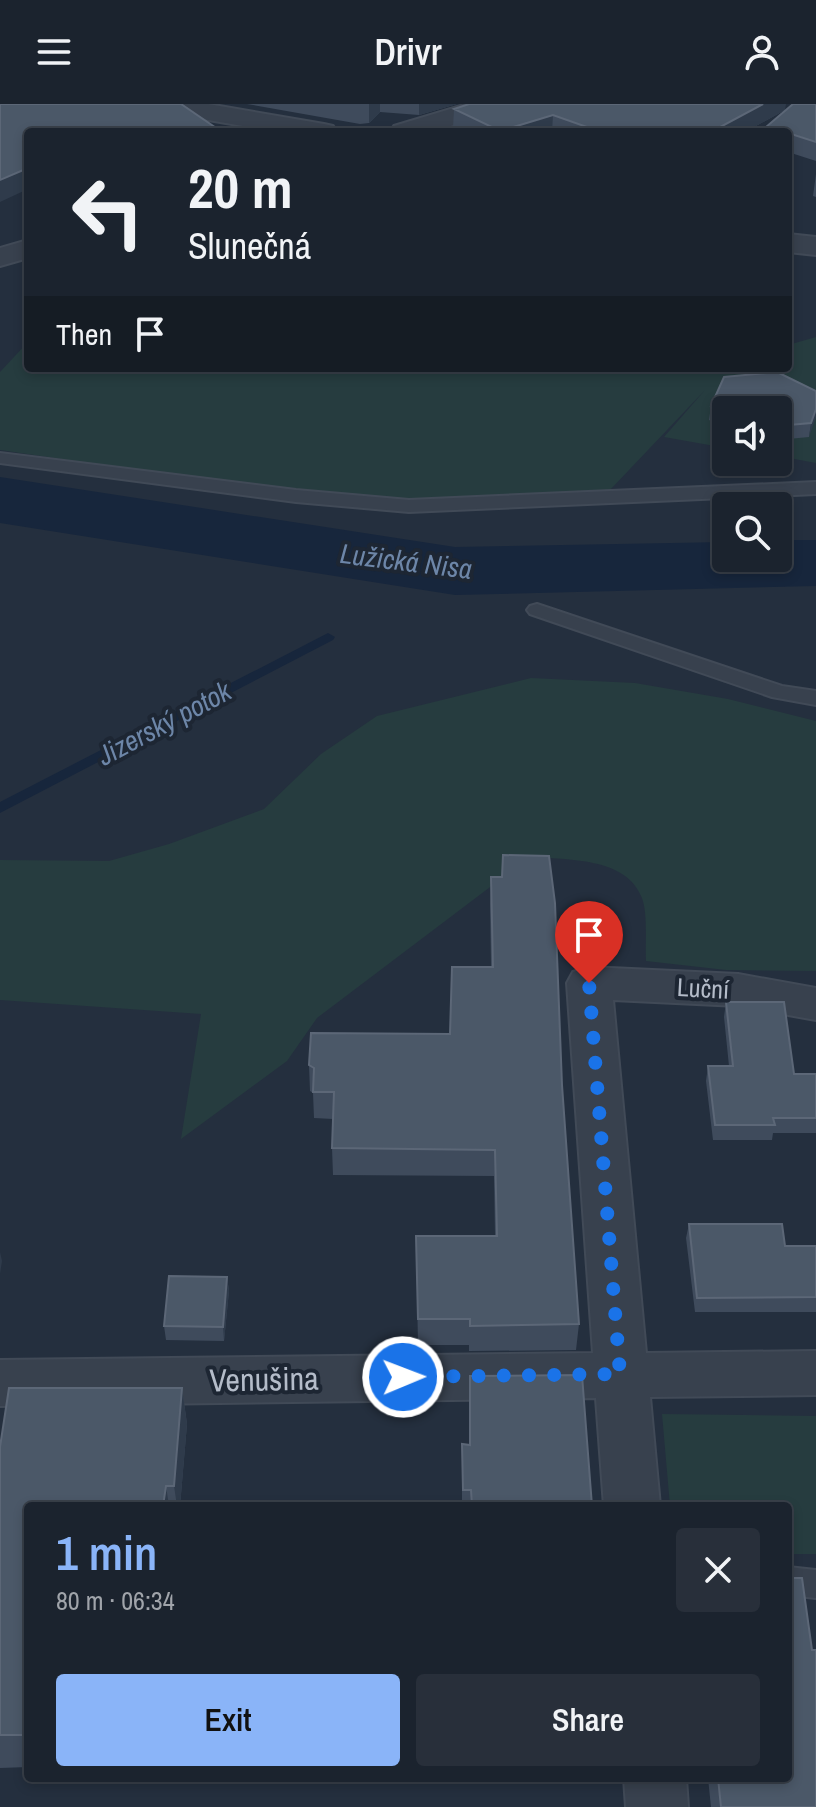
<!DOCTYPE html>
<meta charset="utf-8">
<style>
body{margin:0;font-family:"Archivo Narrow",sans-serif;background:#282f3a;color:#f1f3f6;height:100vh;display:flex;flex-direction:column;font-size:30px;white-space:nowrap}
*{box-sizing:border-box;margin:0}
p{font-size:26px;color:#a0a4aa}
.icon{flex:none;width:44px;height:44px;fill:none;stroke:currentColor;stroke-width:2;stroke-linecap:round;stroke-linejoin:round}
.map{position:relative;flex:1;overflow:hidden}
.panel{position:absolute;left:24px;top:1398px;width:768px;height:280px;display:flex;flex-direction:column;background:#1b232e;border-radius:8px;box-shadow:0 4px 12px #0003,0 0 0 2px #39404a}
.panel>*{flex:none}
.guide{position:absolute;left:24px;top:24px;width:768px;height:244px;border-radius:8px;box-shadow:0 4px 12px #0003,0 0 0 2px #39404a;background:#1b232e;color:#f1f3f6;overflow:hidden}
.tools{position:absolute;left:712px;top:292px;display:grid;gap:16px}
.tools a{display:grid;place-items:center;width:80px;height:80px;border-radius:8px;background:#1b232e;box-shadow:0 4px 12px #0003,0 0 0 2px #39404a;font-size:40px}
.pin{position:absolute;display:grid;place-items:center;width:68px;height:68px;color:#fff;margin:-82px -34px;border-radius:50% 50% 50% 0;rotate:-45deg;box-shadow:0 0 8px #0007}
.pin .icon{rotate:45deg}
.me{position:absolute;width:88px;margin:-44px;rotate:89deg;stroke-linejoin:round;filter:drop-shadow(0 0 6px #0008)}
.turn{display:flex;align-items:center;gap:28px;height:168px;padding:0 32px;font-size:36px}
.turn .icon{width:104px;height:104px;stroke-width:2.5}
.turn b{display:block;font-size:56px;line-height:68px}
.then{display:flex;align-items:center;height:76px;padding:0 32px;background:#0003;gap:16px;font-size:30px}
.round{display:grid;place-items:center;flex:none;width:84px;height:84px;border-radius:8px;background:#282f3a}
.head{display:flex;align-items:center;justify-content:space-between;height:136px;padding:0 32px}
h1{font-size:48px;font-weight:600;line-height:60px;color:#8ab4f8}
.action{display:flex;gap:16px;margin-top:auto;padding:16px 32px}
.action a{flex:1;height:92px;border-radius:8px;background:#8ab4f8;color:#111;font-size:32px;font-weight:600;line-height:92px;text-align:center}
.action a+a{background:#282f3a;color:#f1f3f6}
header{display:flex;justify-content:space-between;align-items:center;height:104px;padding:0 32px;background:#1b232e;font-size:36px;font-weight:600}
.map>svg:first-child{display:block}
.green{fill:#263c3f}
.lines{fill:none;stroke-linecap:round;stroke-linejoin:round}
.stream{fill:#17263c;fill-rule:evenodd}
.river{fill:#17263c;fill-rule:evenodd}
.lane-casing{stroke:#414a57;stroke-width:4}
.street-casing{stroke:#414a57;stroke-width:4}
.lane{fill:#38414e;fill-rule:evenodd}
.street{fill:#38414e;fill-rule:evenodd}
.wall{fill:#3f4b5c}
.shaded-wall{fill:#2f3b4b}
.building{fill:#4b5868;stroke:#5c6777;stroke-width:2}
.route{stroke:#1a73e8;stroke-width:14;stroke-dasharray:0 25.2}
.labels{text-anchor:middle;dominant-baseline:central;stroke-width:8;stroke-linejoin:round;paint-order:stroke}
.street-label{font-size:26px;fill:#b4bcc9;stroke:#1d2633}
.water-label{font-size:28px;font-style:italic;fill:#6d86a8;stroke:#1d2633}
.near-street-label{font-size:32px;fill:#b4bcc9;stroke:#1d2633}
</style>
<header><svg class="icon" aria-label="menu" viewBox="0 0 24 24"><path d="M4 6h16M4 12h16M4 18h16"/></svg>Drivr<svg class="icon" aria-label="person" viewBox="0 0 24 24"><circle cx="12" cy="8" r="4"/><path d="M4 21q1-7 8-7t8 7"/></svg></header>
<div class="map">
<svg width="816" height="1703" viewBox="0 0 816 1703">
<rect width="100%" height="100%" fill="#242f3e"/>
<path class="green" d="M 816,233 L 816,359 L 778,352 L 778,306 L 726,306 L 726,344 L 664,333 L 705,286 L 610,386 L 412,398 L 170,371 L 0,346 L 0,268 L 28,238 L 28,264 L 788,264 L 788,241 Z
M 531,574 L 635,579 L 728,595 L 816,617 L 816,867 L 726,866 L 646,857 C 645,838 648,811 642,794 C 626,752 567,757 531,752 L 317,914 L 287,957 L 181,1035 L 201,910 L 0,896 L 0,756 L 109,757 L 169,740 L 264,705 L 321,650 L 377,612 Z
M 662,1310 L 816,1312 L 816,1450 L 788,1450 L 788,1402 L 670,1402 Z"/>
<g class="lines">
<path class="stream" d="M 328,529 L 335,533 L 333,536 L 0,709 L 0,698 Z"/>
<path class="river" d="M 0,373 L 455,443 L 726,438 L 726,454 L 778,454 L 778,436 L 816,436 L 816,482 L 455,491 L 0,419 Z"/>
<g class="lane-casing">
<path id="lane" d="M 0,349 L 296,386 L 409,396 L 816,378 L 816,390 L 409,408 L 296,398 L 0,359 Z
M 537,500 L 782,582 L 816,587 L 816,601 L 772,593 L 530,510 L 527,506 L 530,502 Z
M 788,1463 L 816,1466 L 816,1494 L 788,1491 Z"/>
</g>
<g class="street-casing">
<path id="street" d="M 149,0 L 208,0 L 324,20 L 333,22 L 337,28 L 278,28 L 162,8 L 153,6 Z
M 467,0 L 507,0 L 503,6 L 431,28 L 390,28 L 394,22 Z
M 788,130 L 816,133 L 816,151 L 788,148 Z
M 28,136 L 28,154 L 0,162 L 0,144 Z
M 589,863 L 738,870 L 816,884 L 816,916 L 738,902 L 613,896 L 646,1249 L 816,1247 L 816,1291 L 650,1293 L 660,1402 L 604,1402 L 596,1294 L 0,1302 L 0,1256 L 593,1249 L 567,879 L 573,868 Z
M 624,1674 L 686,1674 L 688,1703 L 626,1703 Z"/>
</g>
<use href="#lane" class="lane"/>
<use href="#street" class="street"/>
</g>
<path class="wall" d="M 247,0 L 457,0 L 419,11 L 380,8 L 369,19 L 360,20 Z
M 816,0 L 816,57 L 788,48 L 788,28 L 766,28 L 766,23 Z
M 454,5 L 785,6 L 745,28 L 461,28 L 453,24 Z
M 816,70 L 816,93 L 813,92 Z
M 816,287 L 809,333 L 778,336 L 778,306 L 726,306 L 726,324 L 709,316 L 711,302 Z
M 491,773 L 562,981 L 579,1220 L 576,1246 L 469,1247 L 469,1241 L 418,1241 L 416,1132 L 495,1132 L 494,1072 L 333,1071 L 332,1044 L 333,1015 L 314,1014 L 313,989 L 310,987 L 309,961 L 450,930 L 491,863 L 490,800 Z
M 726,898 L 794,970 L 816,970 L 816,1029 L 773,1029 L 772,1036 L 713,1036 L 706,977 L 708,962 L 729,962 L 724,913 Z
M 689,1120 L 785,1142 L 816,1142 L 816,1208 L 695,1208 L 686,1134 Z
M 227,1173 L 229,1187 L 224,1237 L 166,1236 L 164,1222 Z
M 470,1272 L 592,1402 L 462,1402 L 462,1340 L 469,1341 Z
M 182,1284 L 187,1320 L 180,1402 L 28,1402 L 28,1663 L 0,1664 L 0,1343 Z
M 812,1546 L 816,1703 L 711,1703 L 708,1674 L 788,1674 Z"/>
<path class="shaded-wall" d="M 369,0 L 380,0 L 380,8 L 369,19 Z
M 419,0 L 457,0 L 419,11 Z
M 763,0 L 786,0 L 785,6 L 745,28 L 711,28 Z
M 553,11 L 552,28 L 500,28 L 500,27 Z
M 28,64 L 28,85 L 0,98 L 0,76 Z
M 816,305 L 816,313 L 809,333 L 811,319 Z
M 0,1148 L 2,1157 L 0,1170 Z
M 227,1173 L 229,1187 L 224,1237 L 223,1223 Z
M 182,1284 L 187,1320 L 180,1402 L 177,1402 L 174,1382 Z
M 166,1382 L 169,1402 L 163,1402 Z"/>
<path class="building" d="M 0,0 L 181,0 L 222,28 L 126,28 L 120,24 L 111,28 L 28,28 L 28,64 L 0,76 Z
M 469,0 L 763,0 L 711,28 L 601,28 L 553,11 L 500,27 L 454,5 Z
M 793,0 L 816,0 L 816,38 L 788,29 L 788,28 L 783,28 L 766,23 Z
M 777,268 L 816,287 L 816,305 L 811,319 L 778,322 L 778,306 L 726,306 L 726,310 L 711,302 L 724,273 Z
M 503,751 L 549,752 L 555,799 L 562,981 L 579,1220 L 470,1222 L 470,1215 L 418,1215 L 416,1132 L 497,1132 L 495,1046 L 332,1044 L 334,988 L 313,988 L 314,964 L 309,961 L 311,929 L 450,930 L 452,863 L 493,863 L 491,773 L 502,773 Z
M 726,898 L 784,898 L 794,970 L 816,970 L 816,1014 L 773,1014 L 775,1021 L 715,1021 L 708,962 L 733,962 Z
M 689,1120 L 782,1120 L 785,1142 L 816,1142 L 816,1193 L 697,1194 Z
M 169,1172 L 227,1173 L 223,1223 L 164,1222 Z
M 582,1271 L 592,1402 L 472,1402 L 471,1386 L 463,1386 L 462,1340 L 470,1341 L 470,1272 Z
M 9,1284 L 182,1284 L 174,1382 L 166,1382 L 163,1402 L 28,1402 L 28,1631 L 0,1631 L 0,1343 Z
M 788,1474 L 802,1474 L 812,1546 L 816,1546 L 816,1703 L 721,1703 L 718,1674 L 788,1674 Z"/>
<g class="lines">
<path class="route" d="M 403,1273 L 620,1270 L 589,879"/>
</g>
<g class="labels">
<g class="street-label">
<text transform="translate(703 884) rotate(3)">Luční</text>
</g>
<g class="water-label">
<text transform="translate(406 457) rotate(7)">Lužická Nisa</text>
<text transform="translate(164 619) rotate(-28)">Jizerský potok</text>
</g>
<g class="near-street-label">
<text transform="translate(264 1275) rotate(-1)">Venušina</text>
</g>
</g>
</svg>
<div class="tools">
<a><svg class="icon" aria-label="sound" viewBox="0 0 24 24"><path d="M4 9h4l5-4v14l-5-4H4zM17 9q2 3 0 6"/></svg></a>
<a><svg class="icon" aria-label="search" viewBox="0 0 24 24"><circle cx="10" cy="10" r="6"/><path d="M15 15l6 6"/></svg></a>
</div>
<div class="pin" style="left:589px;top:879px;background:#d93025"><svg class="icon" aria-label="arrive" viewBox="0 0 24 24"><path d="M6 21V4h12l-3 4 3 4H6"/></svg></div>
<svg class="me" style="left:403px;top:1273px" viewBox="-20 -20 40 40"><circle r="17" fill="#1a73e8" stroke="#fff" stroke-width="3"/><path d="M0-11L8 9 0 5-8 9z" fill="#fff"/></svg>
<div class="guide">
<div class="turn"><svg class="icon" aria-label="left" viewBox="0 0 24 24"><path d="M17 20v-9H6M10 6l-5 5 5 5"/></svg><div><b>20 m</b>Slunečná</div></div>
<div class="then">Then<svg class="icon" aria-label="arrive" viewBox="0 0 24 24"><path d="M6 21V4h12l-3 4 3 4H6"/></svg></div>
</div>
<section class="panel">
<div class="head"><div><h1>1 min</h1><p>80 m · 06:34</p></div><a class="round"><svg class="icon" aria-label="close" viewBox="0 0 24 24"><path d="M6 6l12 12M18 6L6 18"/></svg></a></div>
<div class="action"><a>Exit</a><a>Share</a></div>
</section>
</div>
